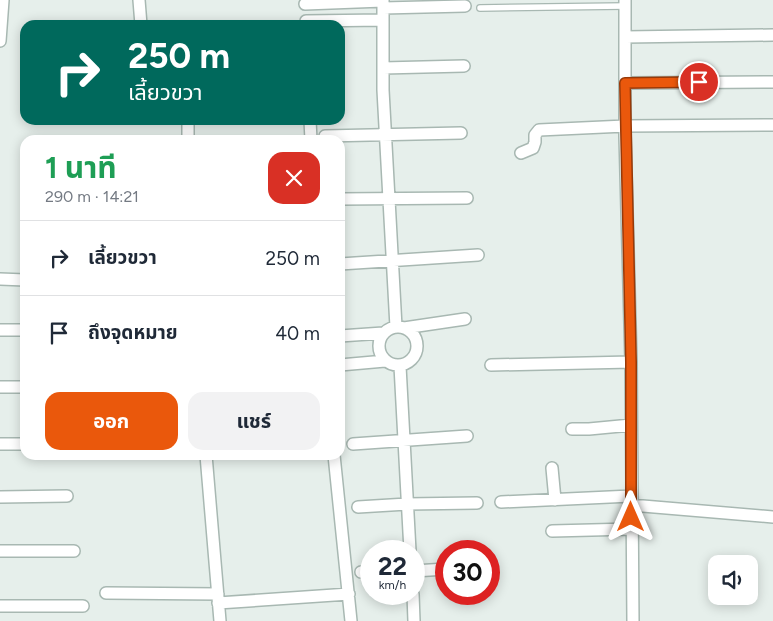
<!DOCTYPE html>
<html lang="th">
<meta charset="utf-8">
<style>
body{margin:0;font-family:Figtree,"Noto Sans Thai",sans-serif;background:#f2f2f3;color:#1f2937;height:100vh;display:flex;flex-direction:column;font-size:19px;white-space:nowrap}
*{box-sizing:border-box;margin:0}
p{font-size:16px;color:#747a83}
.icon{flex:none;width:28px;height:28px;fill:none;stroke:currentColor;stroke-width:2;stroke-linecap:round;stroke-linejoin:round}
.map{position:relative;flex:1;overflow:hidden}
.panel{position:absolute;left:20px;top:135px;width:325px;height:325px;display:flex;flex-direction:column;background:#fff;border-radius:15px;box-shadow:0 2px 12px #0003}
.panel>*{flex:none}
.banner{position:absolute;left:20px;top:20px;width:325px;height:105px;border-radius:15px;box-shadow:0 2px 12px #0003;background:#00695c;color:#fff;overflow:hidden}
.buttons{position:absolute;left:708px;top:555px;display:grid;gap:10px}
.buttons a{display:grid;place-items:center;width:50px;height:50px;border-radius:10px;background:#fff;box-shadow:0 2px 12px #0003;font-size:25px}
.speed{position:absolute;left:360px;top:540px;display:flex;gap:10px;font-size:25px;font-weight:700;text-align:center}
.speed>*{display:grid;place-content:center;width:65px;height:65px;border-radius:50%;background:#fff;box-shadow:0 2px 12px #0003;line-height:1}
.speed small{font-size:12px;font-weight:400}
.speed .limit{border:8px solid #d22;background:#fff;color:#111}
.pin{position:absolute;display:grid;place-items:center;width:42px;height:42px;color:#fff;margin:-21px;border:2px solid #fff;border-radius:50%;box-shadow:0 1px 5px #0007}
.me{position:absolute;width:55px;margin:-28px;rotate:0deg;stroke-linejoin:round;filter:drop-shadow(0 0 4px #0008)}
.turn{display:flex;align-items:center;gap:18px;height:105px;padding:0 25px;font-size:22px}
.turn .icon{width:65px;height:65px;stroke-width:2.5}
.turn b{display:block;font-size:35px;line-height:42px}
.round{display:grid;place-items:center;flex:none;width:52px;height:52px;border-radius:15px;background:#f2f2f3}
.summary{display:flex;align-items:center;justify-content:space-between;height:85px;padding:0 25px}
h1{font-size:30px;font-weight:700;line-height:38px;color:#1e9e55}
.primary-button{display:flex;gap:10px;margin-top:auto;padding:10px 25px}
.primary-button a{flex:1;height:58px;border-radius:15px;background:#ea580c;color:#fff;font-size:20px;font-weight:700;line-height:58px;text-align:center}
.primary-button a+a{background:#f2f2f3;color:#1f2937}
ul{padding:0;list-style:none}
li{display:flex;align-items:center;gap:15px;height:75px;padding:0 25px;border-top:1px solid #e0e1e3}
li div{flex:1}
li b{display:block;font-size:19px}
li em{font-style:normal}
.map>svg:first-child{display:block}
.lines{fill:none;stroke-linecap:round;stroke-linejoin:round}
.lane-casing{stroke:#a8b8b2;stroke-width:8}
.street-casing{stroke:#a8b8b2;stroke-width:14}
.lane{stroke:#fff;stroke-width:5.5}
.street{stroke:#fff;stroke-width:11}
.route-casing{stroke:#983908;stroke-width:12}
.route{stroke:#ea580c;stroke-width:9}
</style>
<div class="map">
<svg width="773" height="621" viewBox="0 0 773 621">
<rect width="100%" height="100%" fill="#e6efeb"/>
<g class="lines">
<g class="lane-casing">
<path id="lane" d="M 480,8 L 625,6"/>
</g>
<g class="street-casing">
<path id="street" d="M 139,0 L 141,25
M 383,0 L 383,90 L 396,327
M 625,0 L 625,136 L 631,362 L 633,621
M 305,4 L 383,1
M 383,8 L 465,6
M 306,21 L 383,20
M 625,37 L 773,35
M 0,41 L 3,0
M 383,68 L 464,66
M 625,83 L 773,82
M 188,120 L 188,140
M 310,120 L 311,140
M 325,136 L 461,133
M 521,153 L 533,148 L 535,142 L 535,135 L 539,130 L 625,126 L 773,125
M 340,199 L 467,198
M 340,264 L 478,255
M 0,279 L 25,280
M379 346a19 19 0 1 1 38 0a19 19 0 1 1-38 0Z
M 404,328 L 465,319
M 0,330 L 25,330
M 340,336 L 383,333
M 340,365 L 385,361
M 491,365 L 631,362
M 400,366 L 410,551
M 0,387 L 25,387
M 572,429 L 589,429 L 631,425
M 0,444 L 25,444
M 353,444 L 467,436
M 206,455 L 220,621
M 334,455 L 351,621
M 552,468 L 555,500
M 0,497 L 67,496
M 501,502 L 631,496
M 631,505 L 773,517
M 358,507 L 407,504 L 477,503
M 552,531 L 631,529
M 0,551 L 74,551
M 414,571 L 446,569
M 361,572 L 371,572
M 106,593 L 218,594
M 413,594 L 414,621
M 218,603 L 349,594
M 0,606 L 83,606"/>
</g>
<use href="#lane" class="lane"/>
<use href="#street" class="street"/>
</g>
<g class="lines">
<g class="route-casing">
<path id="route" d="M 631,517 L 631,362 L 625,83 L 699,82"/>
</g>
<use href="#route" class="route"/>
</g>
</svg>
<div class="buttons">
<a><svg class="icon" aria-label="sound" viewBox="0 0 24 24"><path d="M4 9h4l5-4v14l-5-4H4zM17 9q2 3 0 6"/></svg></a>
</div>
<div class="speed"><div>22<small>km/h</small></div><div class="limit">30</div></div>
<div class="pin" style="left:699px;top:82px;background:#d93025"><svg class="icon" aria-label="arrive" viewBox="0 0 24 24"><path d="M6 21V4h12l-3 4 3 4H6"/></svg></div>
<svg class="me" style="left:631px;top:517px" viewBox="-20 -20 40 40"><path d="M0-17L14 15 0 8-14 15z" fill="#ea580c" stroke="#fff" stroke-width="4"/></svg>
<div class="banner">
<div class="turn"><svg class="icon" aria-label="right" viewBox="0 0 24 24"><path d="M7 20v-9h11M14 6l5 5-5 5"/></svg><div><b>250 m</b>เลี้ยวขวา</div></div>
</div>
<section class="panel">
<div class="summary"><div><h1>1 นาที</h1><p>290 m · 14:21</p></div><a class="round" style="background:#d93025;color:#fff"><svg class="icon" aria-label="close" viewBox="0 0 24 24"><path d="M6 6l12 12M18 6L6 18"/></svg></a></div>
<ul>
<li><svg class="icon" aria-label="right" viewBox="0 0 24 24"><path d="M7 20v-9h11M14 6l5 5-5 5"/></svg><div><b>เลี้ยวขวา</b></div><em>250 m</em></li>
<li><svg class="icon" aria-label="arrive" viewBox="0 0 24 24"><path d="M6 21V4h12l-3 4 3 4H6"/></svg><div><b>ถึงจุดหมาย</b></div><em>40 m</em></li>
</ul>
<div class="primary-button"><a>ออก</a><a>แชร์</a></div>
</section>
</div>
